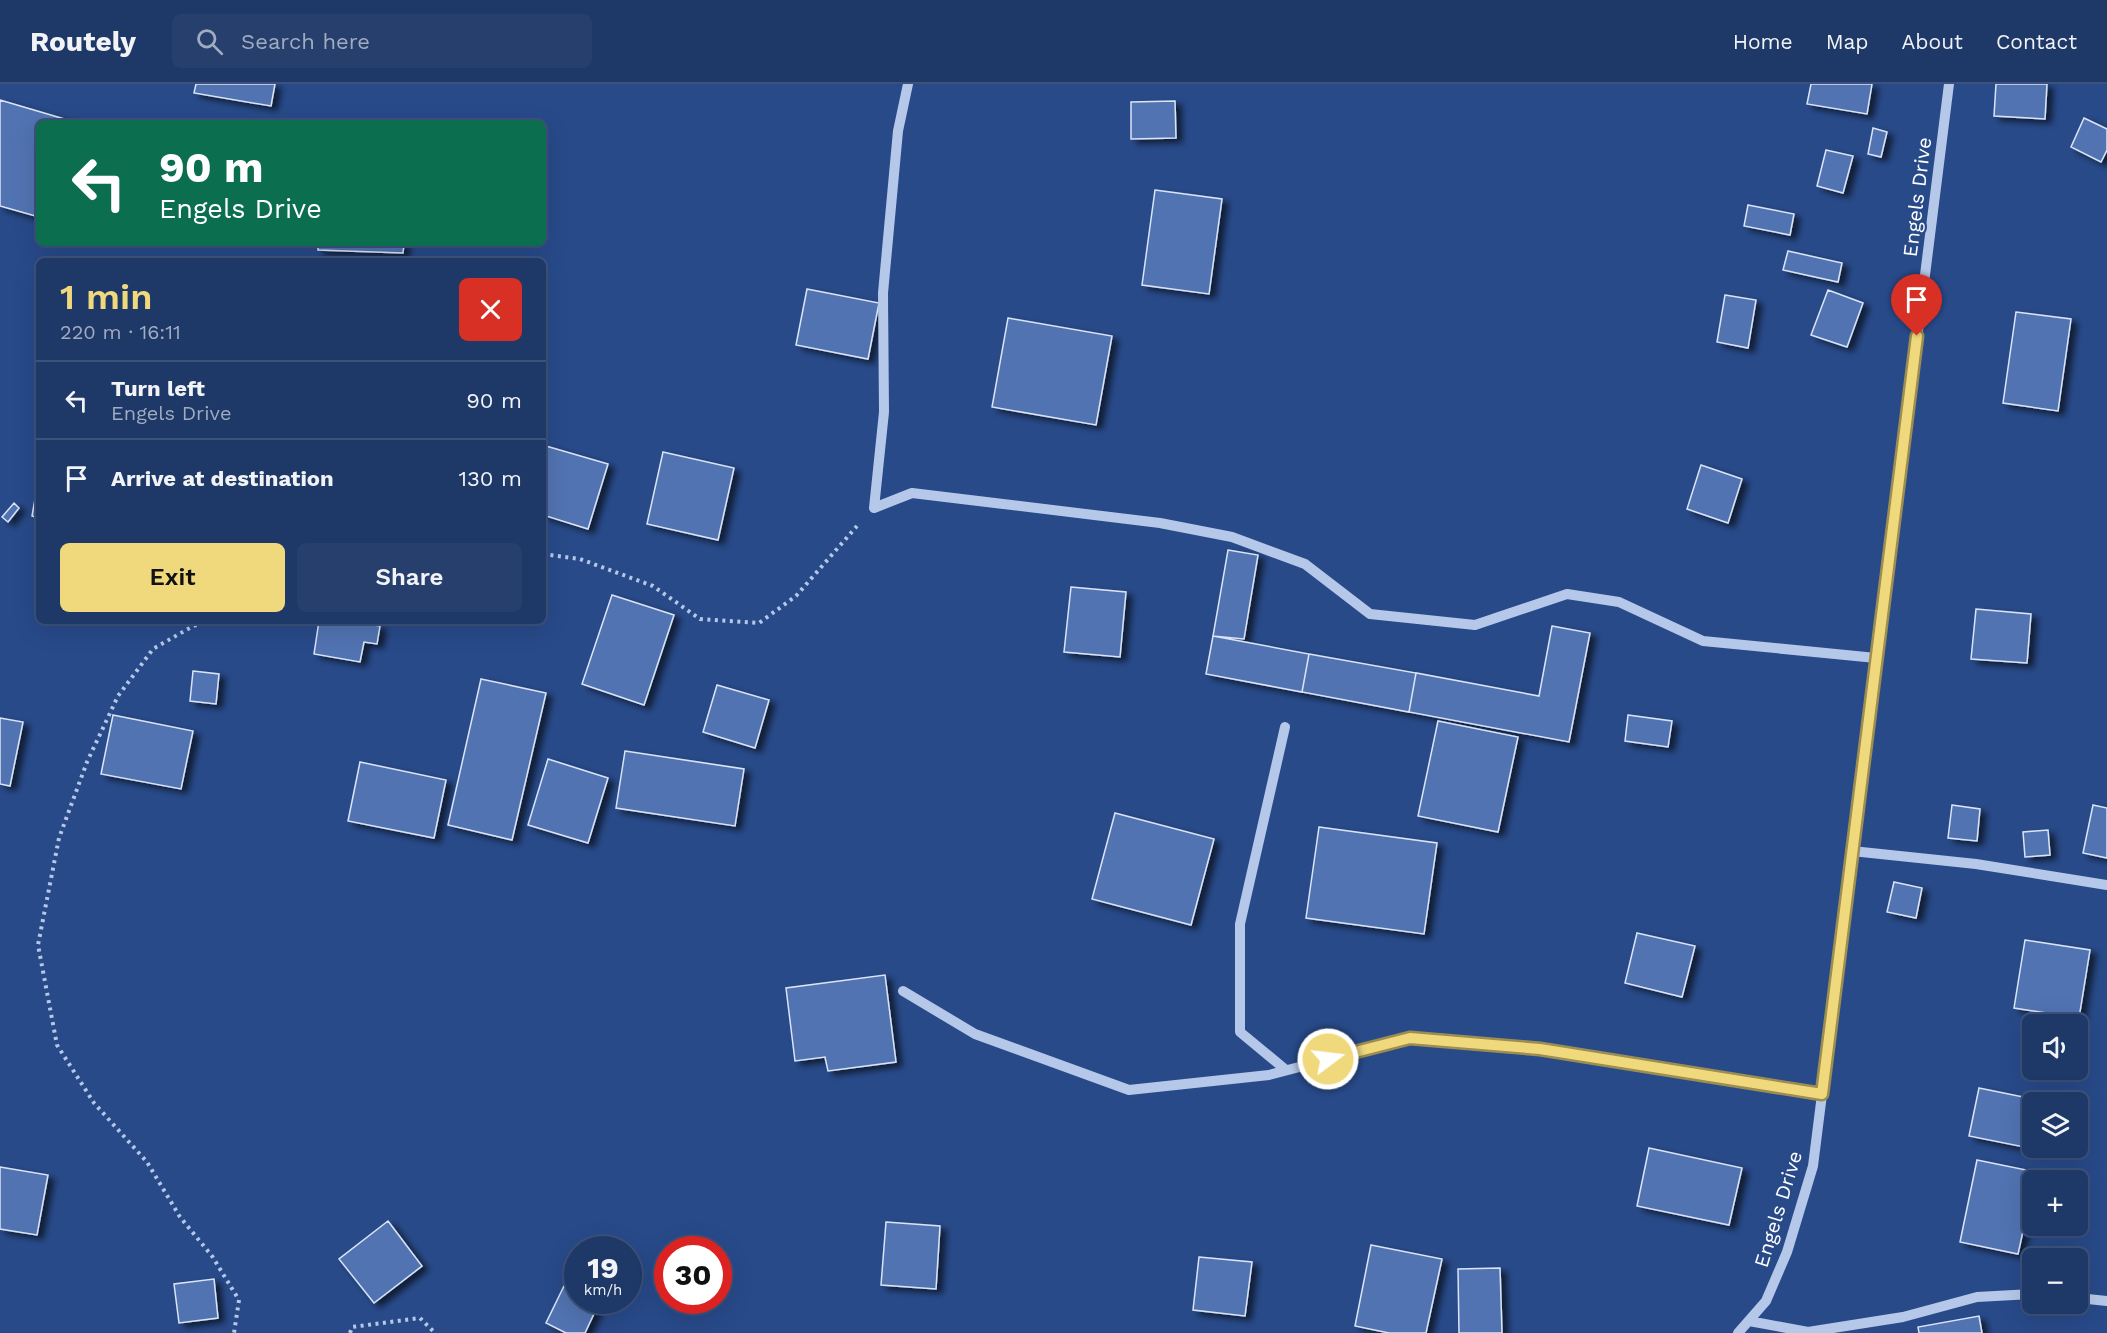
<!DOCTYPE html>
<meta charset="utf-8">
<style>
body{margin:0;font-family:"Work Sans",sans-serif;background:#263f6d;color:#f1f3f6;height:100vh;display:flex;flex-direction:column;font-size:22px;white-space:nowrap}
*{box-sizing:border-box;margin:0}
p{font-size:20px;color:#a1acc0}
.icon{flex:none;width:33px;height:33px;fill:none;stroke:currentColor;stroke-width:2;stroke-linecap:round;stroke-linejoin:round}
.map{position:relative;flex:1;overflow:hidden}
.panel{position:absolute;left:36px;top:174px;width:510px;height:366px;display:flex;flex-direction:column;background:#1e3867;border-radius:9px;box-shadow:0 6px 24px #0002,0 0 0 2px #3c527b}
.panel>*{flex:none}
.top-card{position:absolute;left:36px;top:36px;width:510px;height:126px;border-radius:9px;box-shadow:0 6px 24px #0002,0 0 0 2px #3c527b;background:#0b6e4f;color:#fff;overflow:hidden}
.fabs{position:absolute;left:2022px;top:930px;display:grid;gap:12px}
.fabs a{display:grid;place-items:center;width:66px;height:66px;border-radius:9px;background:#1e3867;box-shadow:0 6px 24px #0002,0 0 0 2px #3c527b;font-size:30px}
.speed{position:absolute;left:564px;top:1152px;display:flex;gap:12px;font-size:30px;font-weight:700;text-align:center}
.speed>*{display:grid;place-content:center;width:78px;height:78px;border-radius:50%;background:#1e3867;box-shadow:0 6px 24px #0002,0 0 0 2px #3c527b;line-height:1}
.speed small{font-size:15px;font-weight:400}
.speed .limit{border:9px solid #d22;background:#fff;color:#111}
.pin{position:absolute;display:grid;place-items:center;width:51px;height:51px;color:#fff;margin:-62px -26px;border-radius:50% 50% 50% 0;rotate:-45deg;box-shadow:0 0 6px #0007}
.pin .icon{rotate:45deg}
.me{position:absolute;width:66px;margin:-33px;rotate:75deg;stroke-linejoin:round;filter:drop-shadow(0 0 4px #0008)}
.turn{display:flex;align-items:center;gap:21px;height:126px;padding:0 24px;font-size:27px}
.turn .icon{width:78px;height:78px;stroke-width:2.5}
.turn b{display:block;font-size:42px;line-height:51px}
.round{display:grid;place-items:center;flex:none;width:63px;height:63px;border-radius:9px;background:#263f6d}
.overview{display:flex;align-items:center;justify-content:space-between;height:102px;padding:0 24px}
h1{font-size:36px;font-weight:600;line-height:45px;color:#f0d97c}
.action{display:flex;gap:12px;margin-top:auto;padding:12px 24px}
.action a{flex:1;height:69px;border-radius:9px;background:#f0d97c;color:#111;font-size:24px;font-weight:600;line-height:69px;text-align:center}
.action a+a{background:#263f6d;color:#f1f3f6}
ul{padding:0;list-style:none}
li{display:flex;align-items:center;gap:18px;height:78px;padding:0 24px;border-top:2px solid #3c527b}
li div{flex:1}
li b{display:block;font-size:22px}
li em{font-style:normal}
header{display:flex;align-items:center;gap:36px;box-sizing:border-box;height:84px;padding:0 30px;background:#1e3867;border-bottom:2px solid #3c527b}
header strong{font-size:28px}
nav{display:flex;gap:33px;margin-inline-start:auto;font-size:21px}
.search{width:420px;height:54px;background:#263f6d;display:flex;align-items:center;gap:15px;box-sizing:border-box;padding:0 21px;border-radius:9px;color:#a1acc0;font-size:22px}
.map>svg:first-child{display:block}
.building{fill:#5173b1;stroke:#dae4f7;stroke-width:1.5;filter:url(#shadow)}
.lines{fill:none;stroke-linecap:round;stroke-linejoin:round}
.path{stroke:#b6c8e9;stroke-width:4;stroke-dasharray:3 4.5;stroke-linecap:butt}
.minor{stroke:#b6c8e9;stroke-width:10}
.route-casing{stroke:#9c8d51;stroke-width:15}
.route{stroke:#f0d97c;stroke-width:10}
.labels{text-anchor:middle;dominant-baseline:central;stroke-width:4.5;stroke-linejoin:round;paint-order:stroke}
.street-label{font-size:20px;fill:#fff;stroke:#284a89}
</style>
<header>
<strong>Routely</strong>
<div class="search"><svg class="icon" aria-label="search" viewBox="0 0 24 24"><circle cx="10" cy="10" r="6"/><path d="M15 15l6 6"/></svg>Search here</div>
<nav><a>Home</a><a>Map</a><a>About</a><a>Contact</a></nav>
</header>
<div class="map">
<svg width="2107" height="1249" viewBox="0 0 2107 1249">
<defs>
<filter id="shadow"><feDropShadow dx="6" dy="4" stdDeviation="3" flood-color="#0009"/></filter>
</defs>
<rect width="100%" height="100%" fill="#284a89"/>
<path class="building" d="M 196,0 L 275,0 L 271,22 L 194,9 Z
M 1811,0 L 1872,0 L 1867,30 L 1807,20 Z
M 1996,0 L 2047,0 L 2045,35 L 1994,32 Z
M 0,16 L 78,39 L 39,39 L 39,133 L 0,122 Z
M 1175,17 L 1176,54 L 1131,55 L 1131,18 Z
M 2084,34 L 2107,45 L 2107,66 L 2101,78 L 2071,63 Z
M 1873,44 L 1887,48 L 1881,73 L 1868,70 Z
M 1826,66 L 1853,72 L 1843,109 L 1817,102 Z
M 1155,106 L 1222,115 L 1209,210 L 1142,201 Z
M 1748,121 L 1794,130 L 1790,151 L 1744,142 Z
M 318,159 L 404,159 L 403,169 L 318,166 Z
M 1788,167 L 1842,179 L 1838,198 L 1783,186 Z
M 807,205 L 879,219 L 868,275 L 796,261 Z
M 1828,206 L 1863,219 L 1847,263 L 1811,251 Z
M 1725,211 L 1756,216 L 1748,264 L 1717,258 Z
M 2016,228 L 2071,235 L 2058,327 L 2003,319 Z
M 1008,234 L 1112,252 L 1096,341 L 992,323 Z
M 546,362 L 608,380 L 588,445 L 543,431 L 543,372 Z
M 663,368 L 734,384 L 718,456 L 647,440 Z
M 1701,381 L 1742,395 L 1728,439 L 1687,425 Z
M 38,398 L 39,399 L 39,434 L 32,432 Z
M 14,419 L 19,424 L 8,438 L 2,433 Z
M 1228,466 L 1258,471 L 1244,555 L 1213,552 Z
M 1071,503 L 1126,508 L 1120,573 L 1064,568 Z
M 612,511 L 674,531 L 644,621 L 582,600 Z
M 1976,525 L 2031,530 L 2027,579 L 1971,575 Z
M 319,537 L 352,537 L 380,542 L 377,560 L 364,558 L 360,578 L 314,570 Z
M 1552,542 L 1590,549 L 1569,658 L 1409,628 L 1416,589 L 1539,612 Z
M 1213,552 L 1309,570 L 1302,608 L 1206,590 Z
M 1309,570 L 1416,589 L 1409,628 L 1302,608 Z
M 193,587 L 219,590 L 216,620 L 190,617 Z
M 481,595 L 546,609 L 512,756 L 448,741 Z
M 717,601 L 769,616 L 755,664 L 703,648 Z
M 113,631 L 193,647 L 181,705 L 101,690 Z
M 1628,631 L 1672,637 L 1668,663 L 1625,657 Z
M 0,634 L 23,638 L 10,702 L 0,700 Z
M 1438,637 L 1518,653 L 1498,748 L 1418,732 Z
M 625,667 L 744,685 L 735,742 L 616,724 Z
M 548,675 L 608,694 L 588,759 L 528,741 Z
M 360,678 L 446,696 L 434,754 L 348,737 Z
M 1952,721 L 1980,725 L 1977,757 L 1948,754 Z
M 2093,721 L 2107,724 L 2107,774 L 2083,769 Z
M 1115,729 L 1214,755 L 1191,841 L 1092,815 Z
M 1319,743 L 1437,759 L 1424,850 L 1306,834 Z
M 2048,746 L 2050,771 L 2025,773 L 2023,748 Z
M 1894,798 L 1922,804 L 1916,834 L 1887,828 Z
M 1637,849 L 1695,862 L 1682,913 L 1625,899 Z
M 2025,856 L 2090,866 L 2079,934 L 2014,924 Z
M 885,891 L 896,978 L 828,987 L 825,973 L 795,977 L 786,904 Z
M 1979,1004 L 2048,1018 L 2032,1018 L 2032,1064 L 2039,1064 L 2039,1066 L 1969,1052 Z
M 1649,1064 L 1742,1084 L 1729,1141 L 1637,1122 Z
M 1977,1076 L 2036,1088 L 2018,1170 L 1960,1158 Z
M 0,1083 L 48,1091 L 37,1151 L 0,1145 Z
M 388,1137 L 422,1182 L 374,1219 L 339,1175 Z
M 886,1138 L 940,1142 L 936,1205 L 881,1201 Z
M 1371,1161 L 1442,1175 L 1426,1249 L 1389,1249 L 1355,1242 Z
M 1199,1173 L 1252,1178 L 1245,1232 L 1193,1226 Z
M 1500,1184 L 1502,1249 L 1459,1249 L 1458,1185 Z
M 214,1195 L 218,1234 L 179,1239 L 174,1200 Z
M 564,1202 L 578,1209 L 578,1216 L 599,1219 L 585,1249 L 566,1249 L 546,1239 Z
M 1979,1232 L 1982,1249 L 1919,1249 L 1918,1243 Z"/>
<g class="lines">
<path class="path" d="M 543,470 L 580,475 L 653,502 L 700,535 L 759,539 L 796,512 L 857,442
M 211,537 L 193,542 L 153,565 L 118,612 L 87,678 L 59,754 L 38,861 L 57,961 L 94,1019 L 147,1078 L 180,1133 L 212,1172 L 239,1216 L 234,1249
M 350,1249 L 352,1243 L 420,1234 L 435,1249"/>
<path class="minor" d="M 908,0 L 898,47 L 883,209 L 884,328 L 874,424 L 912,409 L 1160,439 L 1232,453 L 1305,480 L 1370,530 L 1475,541 L 1567,510 L 1619,518 L 1703,557 L 1876,574
M 1285,643 L 1240,840 L 1240,948 L 1286,986
M 1852,767 L 1976,780 L 2107,801
M 903,907 L 975,950 L 1129,1006 L 1269,991 L 1410,954 L 1540,965 L 1822,1010
M 2078,1214 L 2107,1217
M 1749,1237 L 1808,1248 L 1903,1233 L 1977,1213 L 2032,1210
M 1738,1249 L 1766,1217 L 1787,1168 L 1813,1082 L 1949,0"/>
</g>
<g class="lines">
<g class="route-casing">
<path id="route" d="M 1328,975 L 1410,954 L 1540,965 L 1822,1010 L 1917,252"/>
</g>
<use href="#route" class="route"/>
</g>
<g class="labels">
<g class="street-label">
<text transform="translate(1917 113) rotate(-83)">Engels Drive</text>
<text transform="translate(1778 1125) rotate(-73)">Engels Drive</text>
</g>
</g>
</svg>
<div class="fabs">
<a><svg class="icon" aria-label="sound" viewBox="0 0 24 24"><path d="M4 9h4l5-4v14l-5-4H4zM17 9q2 3 0 6"/></svg></a>
<a><svg class="icon" aria-label="layers" viewBox="0 0 24 24"><path d="M12 4l9 5-9 5-9-5zM3 14l9 5 9-5"/></svg></a>
<a>+</a>
<a>−</a>
</div>
<div class="speed"><div>19<small>km/h</small></div><div class="limit">30</div></div>
<div class="pin" style="left:1917px;top:252px;background:#d93025"><svg class="icon" aria-label="arrive" viewBox="0 0 24 24"><path d="M6 21V4h12l-3 4 3 4H6"/></svg></div>
<svg class="me" style="left:1328px;top:975px" viewBox="-20 -20 40 40"><circle r="17" fill="#f0d97c" stroke="#fff" stroke-width="3"/><path d="M0-11L8 9 0 5-8 9z" fill="#fff"/></svg>
<div class="top-card">
<div class="turn"><svg class="icon" aria-label="left" viewBox="0 0 24 24"><path d="M17 20v-9H6M10 6l-5 5 5 5"/></svg><div><b>90 m</b>Engels Drive</div></div>
</div>
<section class="panel">
<div class="overview"><div><h1>1 min</h1><p>220 m · 16:11</p></div><a class="round" style="background:#d93025;color:#fff"><svg class="icon" aria-label="close" viewBox="0 0 24 24"><path d="M6 6l12 12M18 6L6 18"/></svg></a></div>
<ul>
<li><svg class="icon" aria-label="left" viewBox="0 0 24 24"><path d="M17 20v-9H6M10 6l-5 5 5 5"/></svg><div><b>Turn left</b><p>Engels Drive</p></div><em>90 m</em></li>
<li><svg class="icon" aria-label="arrive" viewBox="0 0 24 24"><path d="M6 21V4h12l-3 4 3 4H6"/></svg><div><b>Arrive at destination</b></div><em>130 m</em></li>
</ul>
<div class="action"><a>Exit</a><a>Share</a></div>
</section>
</div>
